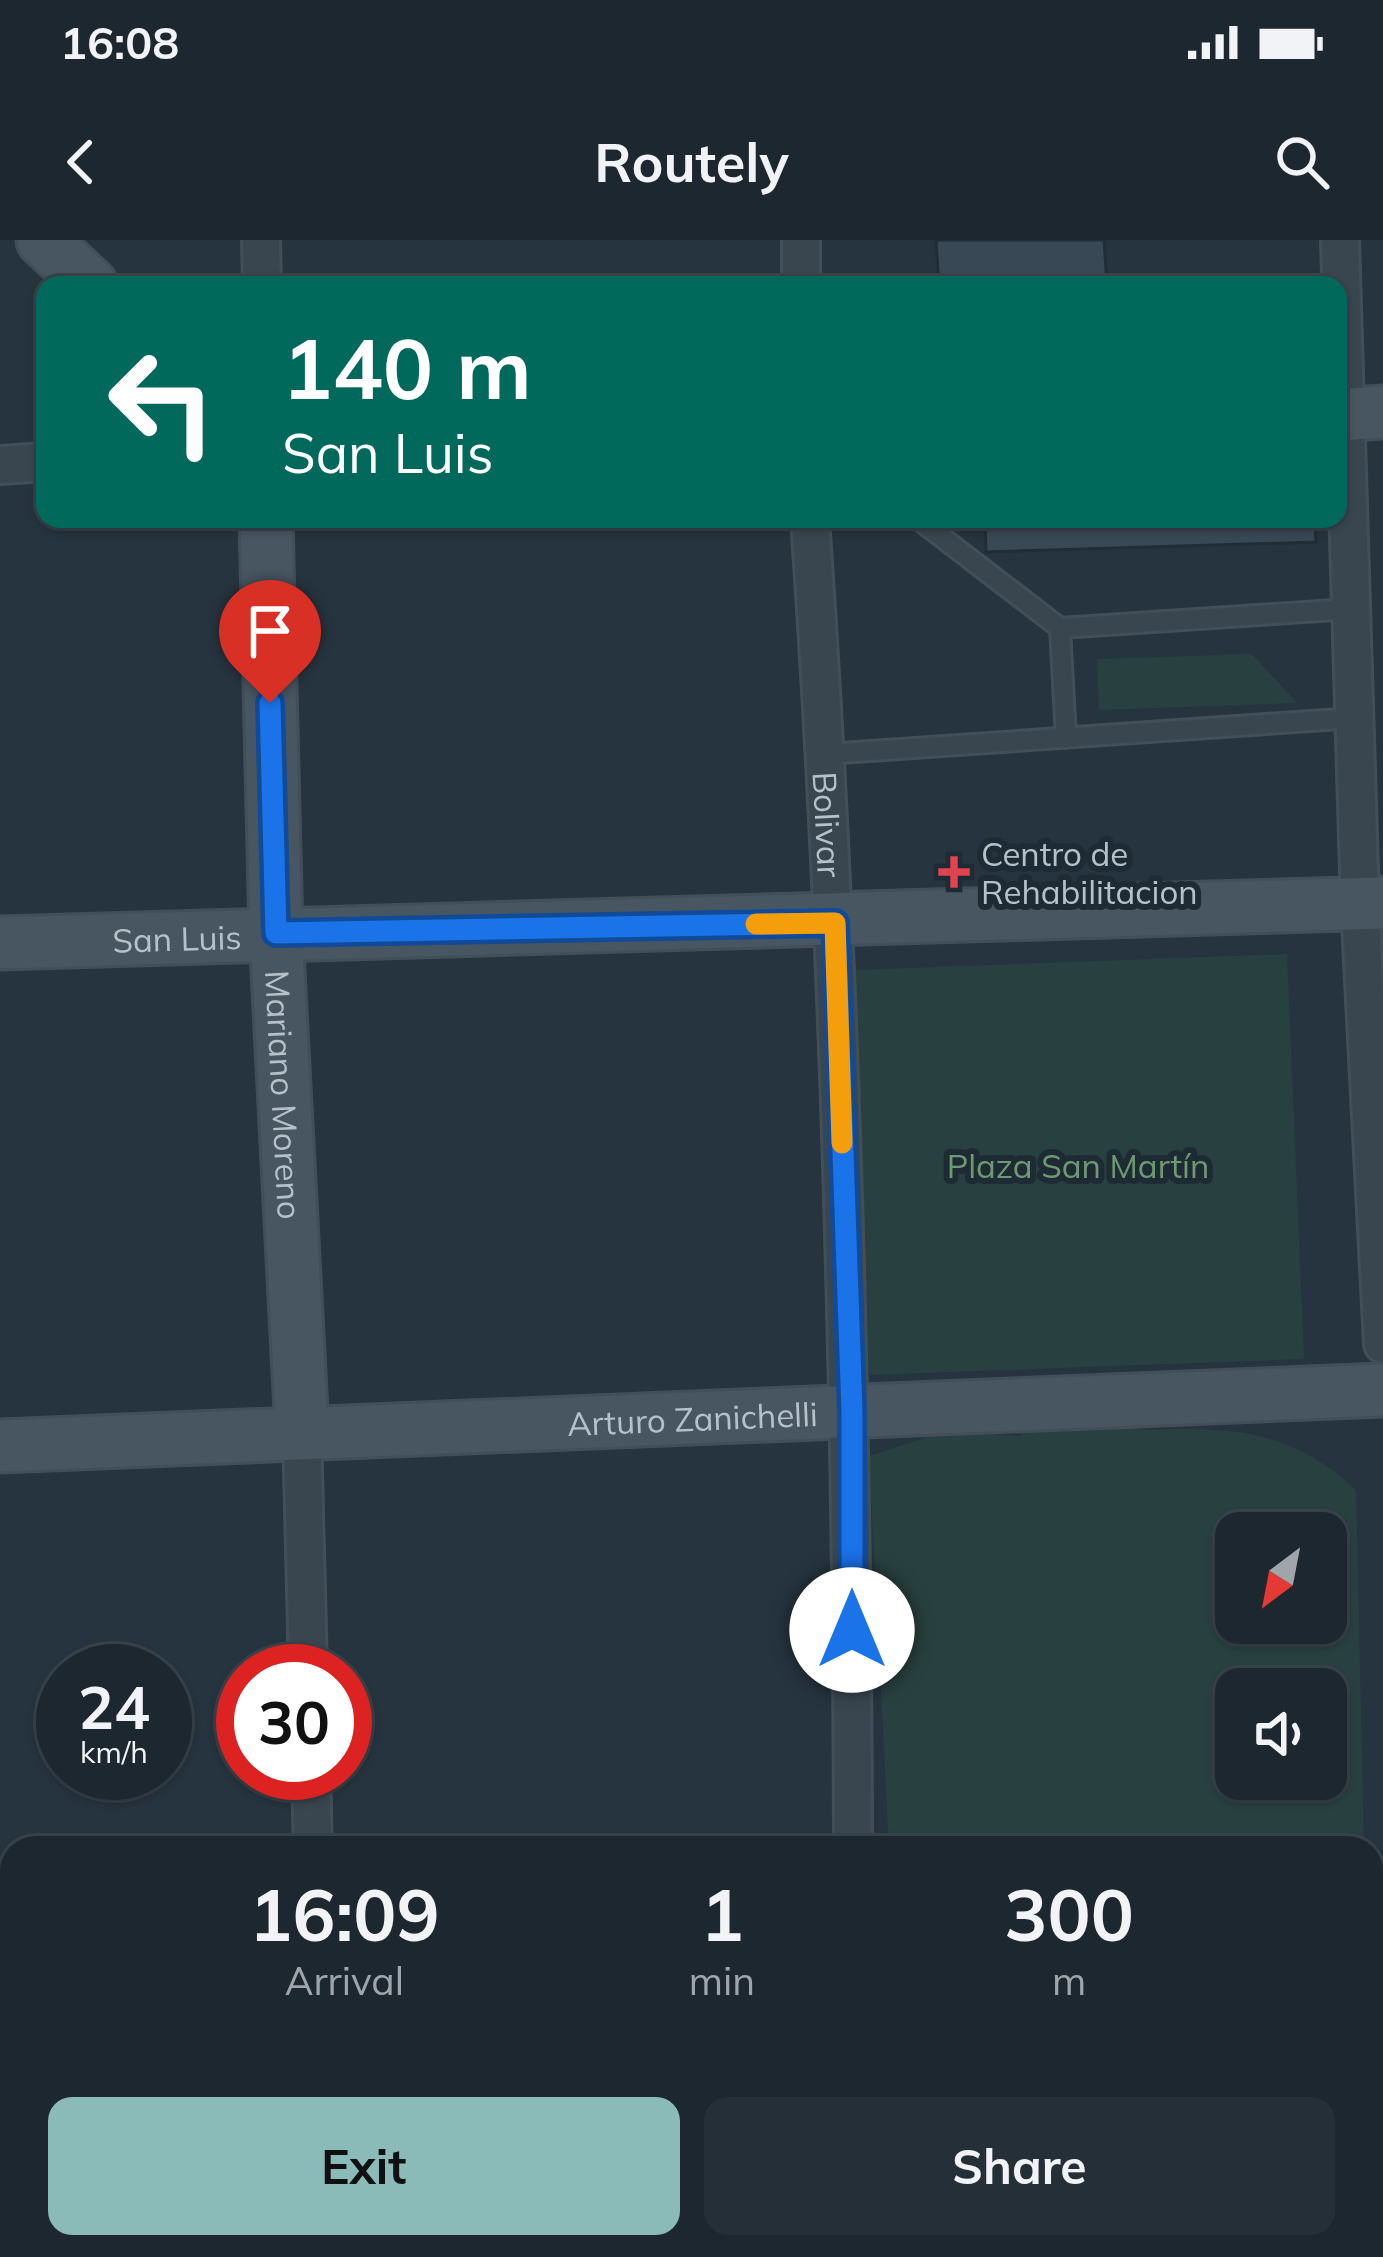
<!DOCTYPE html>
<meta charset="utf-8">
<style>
body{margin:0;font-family:Mulish,sans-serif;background:#252f37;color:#f1f3f6;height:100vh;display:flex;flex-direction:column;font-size:45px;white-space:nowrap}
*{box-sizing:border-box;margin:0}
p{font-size:39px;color:#a0a5aa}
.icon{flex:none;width:66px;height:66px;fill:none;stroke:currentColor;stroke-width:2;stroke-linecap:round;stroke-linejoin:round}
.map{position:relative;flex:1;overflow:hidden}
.sheet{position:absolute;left:0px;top:1596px;width:1383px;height:423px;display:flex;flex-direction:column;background:#1c272f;border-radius:36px 36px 0 0;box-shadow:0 3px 9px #0004,0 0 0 3px #3a444b}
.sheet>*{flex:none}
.guide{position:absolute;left:36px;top:36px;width:1311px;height:252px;border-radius:24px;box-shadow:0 3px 9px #0004,0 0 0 3px #3a444b;background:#00695c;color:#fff;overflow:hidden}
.needle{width:78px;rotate:212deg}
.buttons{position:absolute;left:1215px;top:1272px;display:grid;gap:24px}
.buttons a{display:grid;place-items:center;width:132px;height:132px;border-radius:24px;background:#1c272f;box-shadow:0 3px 9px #0004,0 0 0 3px #3a444b;font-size:60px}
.speed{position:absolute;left:36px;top:1404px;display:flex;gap:24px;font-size:60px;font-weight:700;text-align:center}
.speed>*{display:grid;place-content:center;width:156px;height:156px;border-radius:50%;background:#1c272f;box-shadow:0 3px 9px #0004,0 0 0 3px #3a444b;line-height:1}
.speed small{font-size:30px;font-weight:400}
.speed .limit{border:18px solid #d22;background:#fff;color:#111}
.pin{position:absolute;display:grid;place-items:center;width:102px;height:102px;color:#fff;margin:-123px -51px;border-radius:50% 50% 50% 0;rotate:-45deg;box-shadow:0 0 12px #0007}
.pin .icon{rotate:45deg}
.me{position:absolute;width:132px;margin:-66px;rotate:0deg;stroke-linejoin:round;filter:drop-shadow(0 0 9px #0008)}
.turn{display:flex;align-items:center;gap:42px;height:252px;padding:0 48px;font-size:54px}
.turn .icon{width:156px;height:156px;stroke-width:2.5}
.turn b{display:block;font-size:84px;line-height:102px}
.eta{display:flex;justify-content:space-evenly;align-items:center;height:204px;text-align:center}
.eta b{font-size:72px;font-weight:700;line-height:84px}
.button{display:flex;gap:24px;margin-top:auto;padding:24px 48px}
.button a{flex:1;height:138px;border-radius:24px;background:#8bbbb9;color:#111;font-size:48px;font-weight:700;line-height:138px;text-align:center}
.button a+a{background:#252f37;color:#f1f3f6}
.status{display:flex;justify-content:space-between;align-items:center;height:84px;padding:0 60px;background:#1c272f;direction:ltr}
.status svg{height:33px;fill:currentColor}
header{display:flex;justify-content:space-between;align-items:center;height:156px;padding:0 48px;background:#1c272f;font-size:54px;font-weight:700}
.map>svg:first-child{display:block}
.green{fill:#28403f;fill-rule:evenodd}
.building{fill:#384955;stroke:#212d36;stroke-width:3}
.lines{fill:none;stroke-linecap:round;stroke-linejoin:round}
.lane-casing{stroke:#434f58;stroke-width:24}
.street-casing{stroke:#434f58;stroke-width:42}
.secondary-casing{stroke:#434f58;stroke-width:57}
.lane{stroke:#3a464f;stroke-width:18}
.street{stroke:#3a464f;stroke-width:36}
.secondary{stroke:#485662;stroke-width:51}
.route-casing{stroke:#114b97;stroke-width:30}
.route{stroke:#1a73e8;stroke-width:21}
.slow{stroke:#f59e0b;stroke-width:21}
.health-dot{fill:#e0444e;stroke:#1f2b34;stroke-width:4.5}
.labels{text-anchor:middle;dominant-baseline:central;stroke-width:12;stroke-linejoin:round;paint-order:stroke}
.street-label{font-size:33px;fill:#b6c1c9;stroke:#1f2b34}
.poi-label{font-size:33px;fill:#b6c1c9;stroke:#1f2b34;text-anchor:start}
.park-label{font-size:33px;fill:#6e9a71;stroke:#1f2b34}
</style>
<div class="status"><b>16:08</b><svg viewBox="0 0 49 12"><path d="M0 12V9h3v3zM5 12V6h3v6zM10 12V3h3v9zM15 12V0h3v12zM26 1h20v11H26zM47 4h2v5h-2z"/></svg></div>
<header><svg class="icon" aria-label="back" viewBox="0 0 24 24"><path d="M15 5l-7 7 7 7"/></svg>Routely<svg class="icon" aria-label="search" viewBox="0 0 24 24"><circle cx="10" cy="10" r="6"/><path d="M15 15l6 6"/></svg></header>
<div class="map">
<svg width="1383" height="2017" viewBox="0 0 1383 2017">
<rect width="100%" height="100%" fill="#26343f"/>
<path class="green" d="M 1252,414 L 1297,463 L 1099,470 L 1097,419 Z
M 1287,714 L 1304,1119 L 869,1135 L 852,730 Z
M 1138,1174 L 1144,1190 C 1229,1187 1290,1188 1356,1250 L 1364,1608 L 889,1608 L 869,1216 L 946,1191 L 1022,1196 L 1025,1179 ZM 1236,1293 L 1326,1293 L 1326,1383 L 1236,1383 ZM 1236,1449 L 1326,1449 L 1326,1539 L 1236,1539 Z
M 0,1782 L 12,1782 L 12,2007 L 285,2007 L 285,2017 L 0,2017 Z
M 892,2007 L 1128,2007 L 1129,2017 L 892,2017 Z
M 1145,2007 L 1360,2007 L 1361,2017 L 1146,2017 Z"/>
<path class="building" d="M 936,0 L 1104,0 L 1107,45 L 939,45 Z
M 985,279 L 1315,279 L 1316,302 L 986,312 Z"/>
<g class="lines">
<g class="lane-casing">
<path id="lane" d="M 918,279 L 1060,388 L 1350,369
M 1060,388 L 1066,498
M 826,514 L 1355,478"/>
</g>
<g class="street-casing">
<g id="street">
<path d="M 261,0 L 262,45"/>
<path d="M 801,0 L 801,45"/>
<path d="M 1340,0 L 1360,664 L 1383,1104"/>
<path d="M 0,225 L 45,222"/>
<path id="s1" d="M 810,279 C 841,722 852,1164 853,1608"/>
<path d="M 302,1190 L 308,1431"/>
<path d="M 311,1533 L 313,1608"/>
<path d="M 1371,1680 L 1383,1670"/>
<path d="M 0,1755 L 12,1754"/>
<path d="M 1371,1765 L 1383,1764"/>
<path d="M 321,2007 L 321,2017"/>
<path d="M 869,2007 L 870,2017"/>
</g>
</g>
<g class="secondary-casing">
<g id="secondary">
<path d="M 43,0 L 91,45"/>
<path d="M 1338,175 L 1383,172"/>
<path id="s2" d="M 266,279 L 276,693 L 302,1190"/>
<path id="s3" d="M 0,703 L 1383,663"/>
<path id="s4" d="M 0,1206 L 1383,1150"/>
</g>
</g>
<use href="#lane" class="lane"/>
<use href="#street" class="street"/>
<use href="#secondary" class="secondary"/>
</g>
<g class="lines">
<g class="route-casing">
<path id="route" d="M 270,463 L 276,693 L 835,683 L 852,1171 L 852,1390"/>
</g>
<use href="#route" class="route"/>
<path class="slow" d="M 756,684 L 835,683 L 842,903"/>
</g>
<path class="health-dot" d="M948 614h12v12h12v12h-12v12h-12v-12h-12v-12h12z"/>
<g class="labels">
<g class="street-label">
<text stroke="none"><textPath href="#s1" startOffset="306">Bolivar</textPath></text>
<text stroke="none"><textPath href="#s3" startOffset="177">San Luis</textPath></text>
<text stroke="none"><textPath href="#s2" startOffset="576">Mariano Moreno</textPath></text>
<text stroke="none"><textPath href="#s4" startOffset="693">Arturo Zanichelli</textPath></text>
</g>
<g class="poi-label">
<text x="981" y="613">Centro de<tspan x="981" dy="38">Rehabilitacion</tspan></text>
</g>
<g class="park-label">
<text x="1078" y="925">Plaza San Martín</text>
</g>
</g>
</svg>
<div class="buttons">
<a><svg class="needle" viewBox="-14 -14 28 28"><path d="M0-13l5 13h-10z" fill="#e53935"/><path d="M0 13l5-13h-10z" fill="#a0a5aa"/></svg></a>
<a><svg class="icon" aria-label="sound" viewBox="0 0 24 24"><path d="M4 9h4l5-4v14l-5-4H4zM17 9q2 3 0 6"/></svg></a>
</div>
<div class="speed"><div>24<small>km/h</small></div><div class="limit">30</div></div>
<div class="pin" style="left:270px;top:463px;background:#d93025"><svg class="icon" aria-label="arrive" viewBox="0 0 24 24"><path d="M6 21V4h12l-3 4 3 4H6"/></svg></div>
<svg class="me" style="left:852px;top:1390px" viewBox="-20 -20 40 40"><circle r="19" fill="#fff"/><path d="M0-13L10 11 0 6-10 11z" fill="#1a73e8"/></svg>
<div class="guide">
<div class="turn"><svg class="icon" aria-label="left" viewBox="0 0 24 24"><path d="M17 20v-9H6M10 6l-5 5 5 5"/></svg><div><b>140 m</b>San Luis</div></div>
</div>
<section class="sheet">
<div class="eta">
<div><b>16:09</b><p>Arrival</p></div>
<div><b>1</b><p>min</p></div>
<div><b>300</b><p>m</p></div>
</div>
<div class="button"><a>Exit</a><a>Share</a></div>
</section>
</div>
